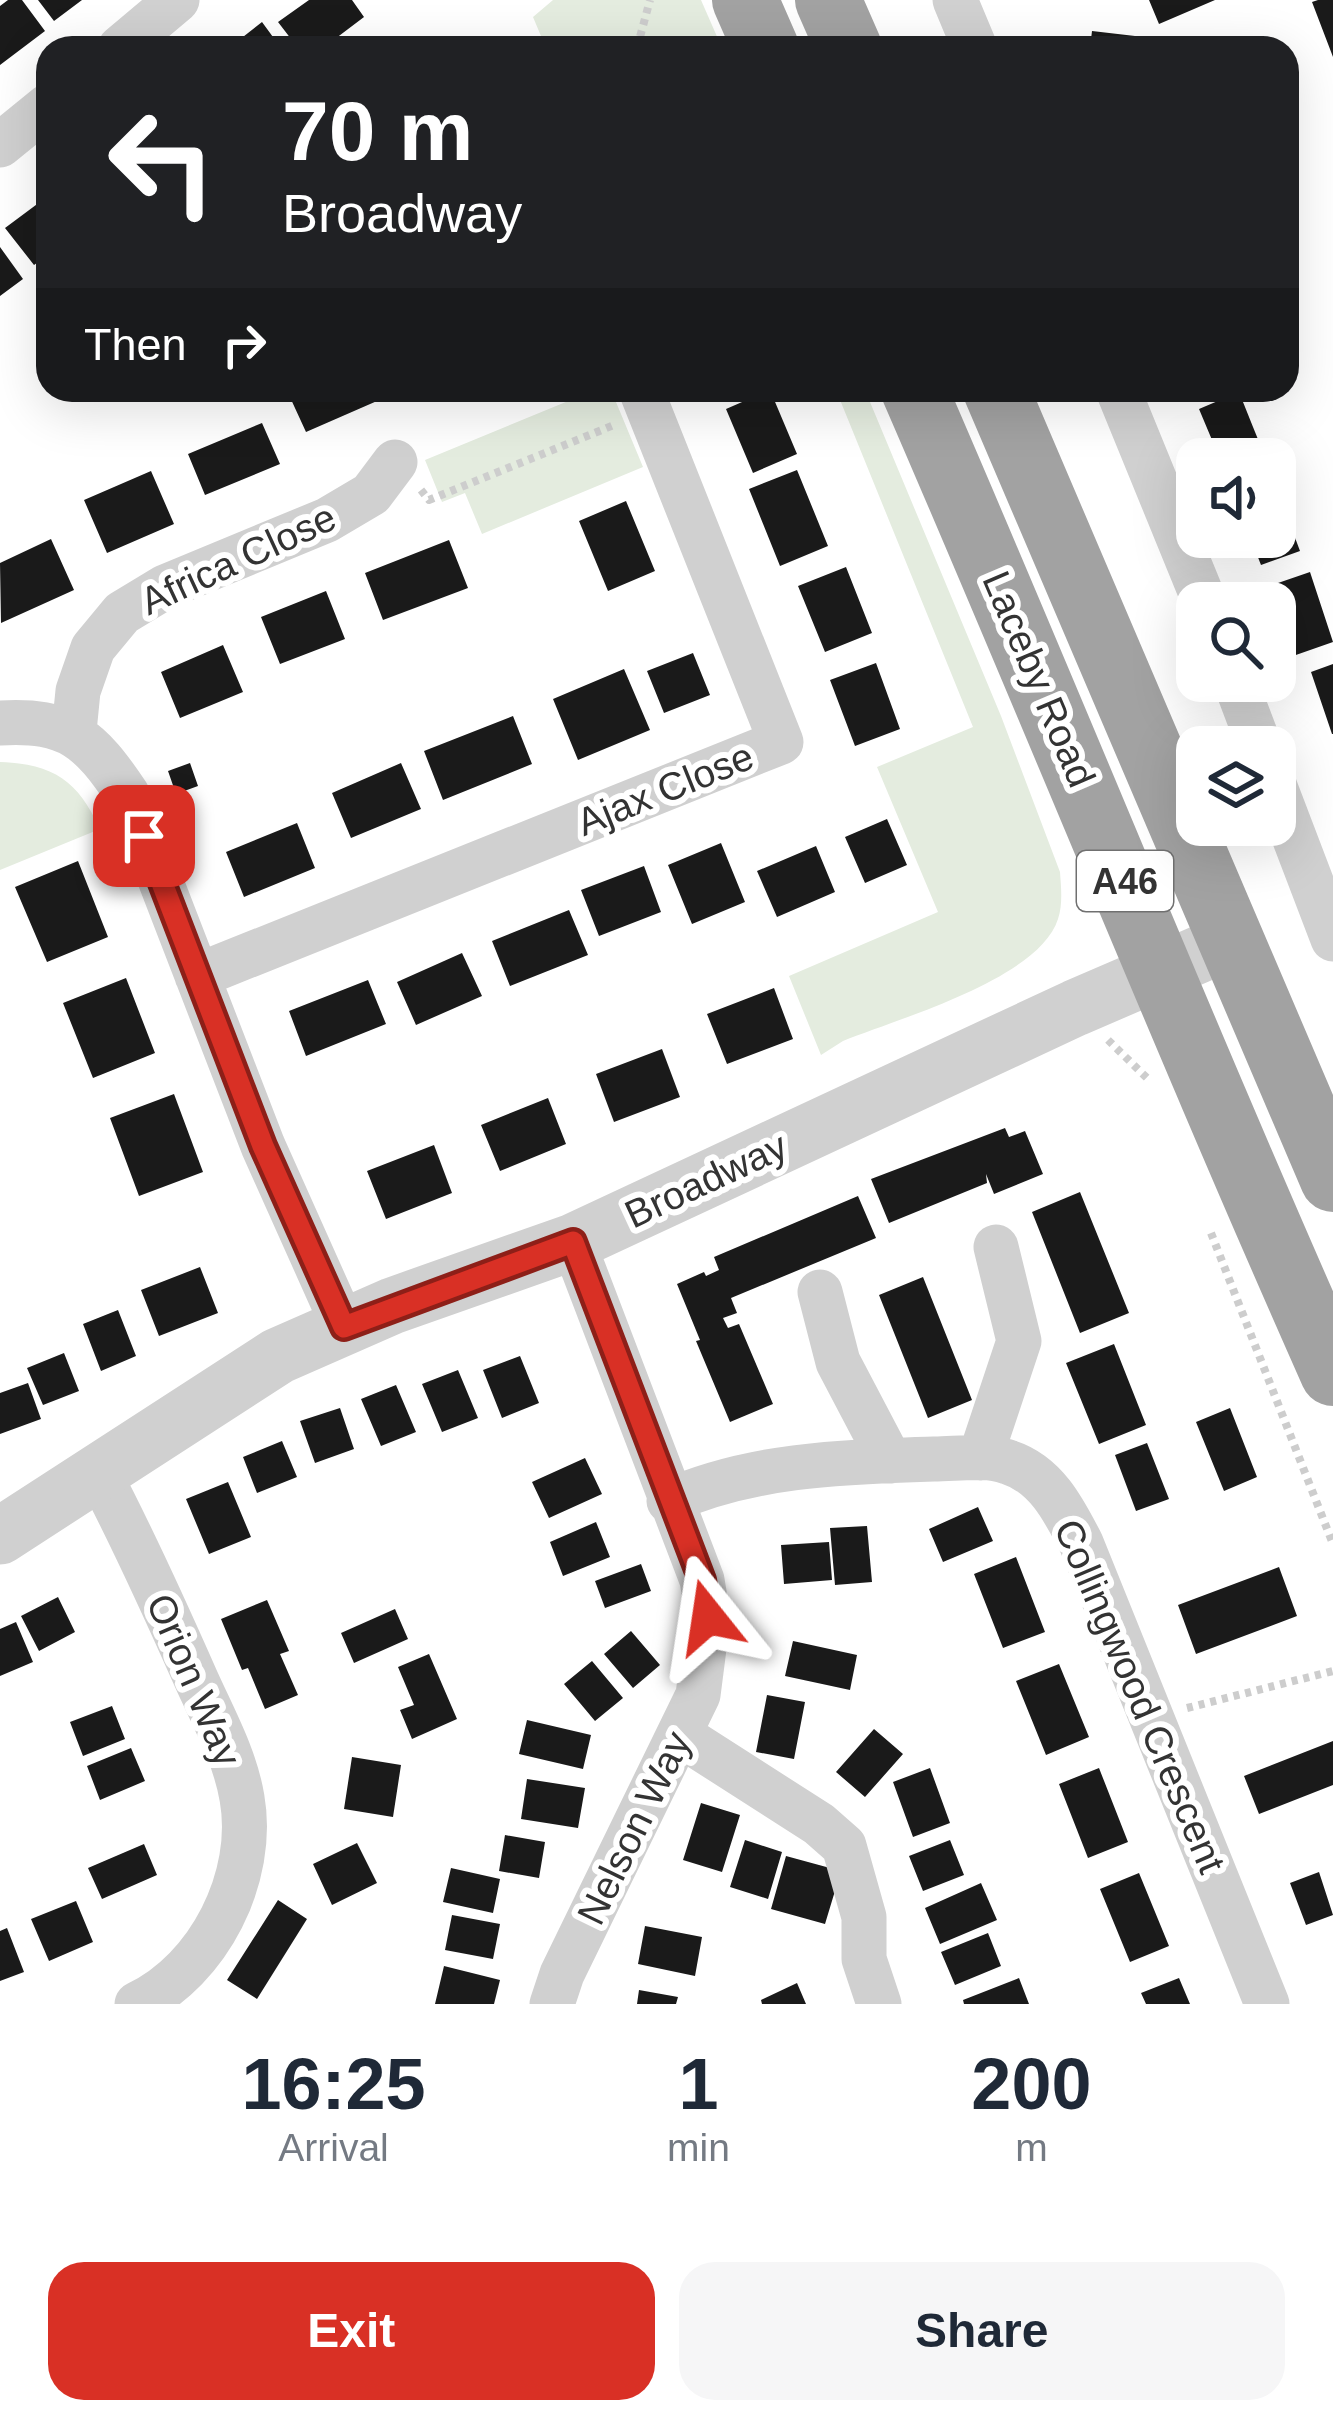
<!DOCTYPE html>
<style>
body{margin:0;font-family:Helvetica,sans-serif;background:#f6f6f7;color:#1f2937;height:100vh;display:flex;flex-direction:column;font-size:45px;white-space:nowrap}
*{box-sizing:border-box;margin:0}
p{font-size:39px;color:#747a83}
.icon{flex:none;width:66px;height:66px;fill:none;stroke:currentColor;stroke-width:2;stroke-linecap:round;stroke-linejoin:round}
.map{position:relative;height:2004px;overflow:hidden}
.details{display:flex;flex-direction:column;background:#fff;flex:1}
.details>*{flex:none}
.guide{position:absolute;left:36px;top:36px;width:1263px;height:366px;border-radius:36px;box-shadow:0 12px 48px #0002;background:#202124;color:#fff;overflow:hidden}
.tools{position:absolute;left:1176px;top:438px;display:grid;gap:24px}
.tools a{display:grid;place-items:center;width:120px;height:120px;border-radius:24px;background:#fff;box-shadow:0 12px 48px #0002;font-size:60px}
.pin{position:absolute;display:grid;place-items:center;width:102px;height:102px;color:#fff;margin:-51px;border-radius:24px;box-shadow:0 6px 18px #0006}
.me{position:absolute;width:132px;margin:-66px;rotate:345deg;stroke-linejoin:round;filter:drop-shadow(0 0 9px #0008)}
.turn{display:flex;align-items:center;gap:42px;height:252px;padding:0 48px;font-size:54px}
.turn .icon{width:156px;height:156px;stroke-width:2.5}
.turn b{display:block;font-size:84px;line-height:102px}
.then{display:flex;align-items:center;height:114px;padding:0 48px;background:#0003;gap:24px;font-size:45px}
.eta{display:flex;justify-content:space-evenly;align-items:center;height:204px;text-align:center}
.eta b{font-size:72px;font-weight:800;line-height:84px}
.button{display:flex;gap:24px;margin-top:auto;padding:24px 48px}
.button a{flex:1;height:138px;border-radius:36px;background:#d93025;color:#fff;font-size:48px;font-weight:800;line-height:138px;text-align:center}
.button a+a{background:#f6f6f7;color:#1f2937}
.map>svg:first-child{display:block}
.green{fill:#e4ecdf}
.building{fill:#1a1a1a}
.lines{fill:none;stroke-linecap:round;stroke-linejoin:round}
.path{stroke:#cdcdcd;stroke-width:8;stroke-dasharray:6 6;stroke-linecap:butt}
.minor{stroke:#d0d0d0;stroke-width:45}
.tertiary{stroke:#d0d0d0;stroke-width:57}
.trunk{stroke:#a2a2a2;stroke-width:66}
.route-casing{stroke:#8d1f18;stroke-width:30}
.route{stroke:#d93025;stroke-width:21}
.labels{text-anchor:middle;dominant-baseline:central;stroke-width:12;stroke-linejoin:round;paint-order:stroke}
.shield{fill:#fff;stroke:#707070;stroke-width:3}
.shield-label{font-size:36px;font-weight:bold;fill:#333}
.street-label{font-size:39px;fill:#333;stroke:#fff}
</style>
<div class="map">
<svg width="1333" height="2004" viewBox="0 0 1333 2004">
<rect width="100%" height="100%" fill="#fff"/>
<path class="green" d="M 553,0 L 701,0 L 722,48 L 546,48 L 533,17 Z
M 595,390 L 611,390 L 643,467 L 482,534 L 465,493 L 442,502 L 425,460 Z
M 836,390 L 865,390 L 1001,716 L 1060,872 C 1061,887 1063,904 1058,919 C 1039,979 900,1018 843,1041 L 821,1055 L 789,976 L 938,912 L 877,767 L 973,727 Z
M 0,762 C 54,764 78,781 100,829 L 0,870 Z"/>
<path class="building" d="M 8,0 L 22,0 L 45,31 L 0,65 L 0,6 Z
M 38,0 L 82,0 L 54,21 Z
M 309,0 L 352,0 L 364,17 L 323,48 L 298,48 L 278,22 Z
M 1149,0 L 1215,0 L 1159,24 Z
M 1318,0 L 1333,0 L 1333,57 L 1312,2 Z
M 262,22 L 281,48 L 228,48 L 234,44 Z
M 1092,31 L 1135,36 L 1134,48 L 1090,48 Z
M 48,196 L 48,255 L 34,265 L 5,228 Z
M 0,247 L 23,279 L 0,296 Z
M 300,390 L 372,390 L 377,401 L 306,432 L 289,395 Z
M 770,390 L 797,454 L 753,473 L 726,409 Z
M 1239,392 L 1253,427 L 1266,459 L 1220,459 L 1199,409 Z
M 262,423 L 280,464 L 205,495 L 188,454 Z
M 797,470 L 828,546 L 780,566 L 749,489 Z
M 151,471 L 174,524 L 107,553 L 84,500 Z
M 1275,484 L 1300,551 L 1261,565 L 1250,537 L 1275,537 Z
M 626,501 L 655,571 L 608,591 L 579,521 Z
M 51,539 L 74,590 L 1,623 L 0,563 Z
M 449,540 L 468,588 L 383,620 L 365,573 Z
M 846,567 L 872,633 L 825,652 L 798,586 Z
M 1310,572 L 1333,642 L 1293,656 L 1269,586 Z
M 326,591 L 345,639 L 280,664 L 261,617 Z
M 223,645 L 243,692 L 180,718 L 161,672 Z
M 693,653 L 710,695 L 664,713 L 647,671 Z
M 876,663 L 900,729 L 855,746 L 830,680 Z
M 1333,664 L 1333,734 L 1332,734 L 1311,672 Z
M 624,669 L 650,730 L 578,760 L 553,699 Z
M 513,716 L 532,764 L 443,800 L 424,751 Z
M 190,763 L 198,786 L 176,794 L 168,771 Z
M 401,763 L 421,809 L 351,838 L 332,793 Z
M 887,819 L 907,865 L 865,883 L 845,837 Z
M 297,823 L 315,868 L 244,897 L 226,852 Z
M 721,843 L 745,902 L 692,924 L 668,865 Z
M 816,846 L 835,892 L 777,917 L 757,871 Z
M 78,861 L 108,937 L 47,962 L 15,887 Z
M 644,866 L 661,912 L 599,936 L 581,890 Z
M 569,910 L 588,955 L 510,986 L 492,941 Z
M 462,953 L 482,996 L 416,1025 L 397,982 Z
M 126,978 L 155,1053 L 93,1078 L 63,1003 Z
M 368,980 L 386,1024 L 306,1056 L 289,1011 Z
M 774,988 L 793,1039 L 727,1064 L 707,1014 Z
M 662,1049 L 680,1097 L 614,1122 L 596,1074 Z
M 174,1094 L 203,1172 L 139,1196 L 110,1118 Z
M 548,1098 L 566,1144 L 500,1171 L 481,1125 Z
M 1005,1128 L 1009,1137 L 1025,1131 L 1043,1174 L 994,1194 L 986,1174 L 987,1183 L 889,1223 L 871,1179 Z
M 434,1145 L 452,1193 L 386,1219 L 367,1171 Z
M 1080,1192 L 1129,1313 L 1080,1333 L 1032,1212 Z
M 858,1196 L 876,1238 L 731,1298 L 737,1313 L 723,1318 L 728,1328 L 739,1324 L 773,1404 L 730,1422 L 696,1341 L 700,1340 L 677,1284 L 704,1272 L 706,1276 L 719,1270 L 714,1257 Z
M 200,1267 L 218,1313 L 159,1336 L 141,1290 Z
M 923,1277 L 972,1400 L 928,1418 L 879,1295 Z
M 118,1310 L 136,1356 L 101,1371 L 83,1324 Z
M 1114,1344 L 1146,1425 L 1099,1444 L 1066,1363 Z
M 64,1353 L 79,1391 L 43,1405 L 27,1368 Z
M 520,1356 L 539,1403 L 502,1418 L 483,1370 Z
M 458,1370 L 478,1418 L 442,1432 L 422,1384 Z
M 28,1383 L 41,1419 L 0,1434 L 0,1393 Z
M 396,1385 L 416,1432 L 381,1446 L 361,1399 Z
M 340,1408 L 354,1449 L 315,1463 L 300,1421 Z
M 1230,1408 L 1257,1477 L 1224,1491 L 1196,1422 Z
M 282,1441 L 297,1477 L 257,1493 L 243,1457 Z
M 1147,1443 L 1169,1499 L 1136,1511 L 1115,1455 Z
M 585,1458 L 602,1494 L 549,1518 L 532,1482 Z
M 228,1482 L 251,1537 L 209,1554 L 186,1499 Z
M 978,1507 L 993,1541 L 943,1562 L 929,1529 Z
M 596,1522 L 610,1557 L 563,1576 L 550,1542 Z
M 867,1526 L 872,1582 L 835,1585 L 830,1528 Z
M 829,1542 L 832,1580 L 784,1584 L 781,1545 Z
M 1016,1557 L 1045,1632 L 1003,1648 L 974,1574 Z
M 641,1564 L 651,1591 L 605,1608 L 595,1581 Z
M 1279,1567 L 1297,1616 L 1196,1654 L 1178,1605 Z
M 58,1597 L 75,1632 L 39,1651 L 21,1616 Z
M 267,1600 L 289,1651 L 280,1654 L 298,1695 L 265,1709 L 248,1668 L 242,1670 L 221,1619 Z
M 395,1609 L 408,1639 L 354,1663 L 341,1633 Z
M 16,1622 L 33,1662 L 0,1676 L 0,1629 Z
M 631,1631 L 660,1665 L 633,1688 L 604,1654 Z
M 793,1641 L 857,1655 L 850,1690 L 785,1676 Z
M 429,1654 L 457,1719 L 412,1739 L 400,1710 L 414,1705 L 398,1667 Z
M 592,1661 L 623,1698 L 595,1721 L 564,1684 Z
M 1059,1664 L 1089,1737 L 1046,1755 L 1016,1681 Z
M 767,1695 L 805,1702 L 794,1759 L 756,1752 Z
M 112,1706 L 125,1739 L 83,1756 L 70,1722 Z
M 527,1720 L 591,1735 L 583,1769 L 519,1754 Z
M 874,1729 L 903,1754 L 865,1797 L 836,1772 Z
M 1333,1741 L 1333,1785 L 1259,1814 L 1244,1776 Z
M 131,1748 L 145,1781 L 100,1800 L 87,1766 Z
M 352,1757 L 401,1765 L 393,1817 L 344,1809 Z
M 930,1768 L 950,1823 L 913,1837 L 893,1782 Z
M 1099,1768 L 1128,1842 L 1088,1858 L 1059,1784 Z
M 527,1779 L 585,1788 L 578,1828 L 521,1819 Z
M 701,1803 L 740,1815 L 722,1872 L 683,1860 Z
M 505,1835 L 545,1842 L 539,1878 L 499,1871 Z
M 745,1840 L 782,1852 L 768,1899 L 730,1887 Z
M 950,1840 L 964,1875 L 923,1891 L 909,1856 Z
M 357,1843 L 377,1883 L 332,1905 L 313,1864 Z
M 144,1844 L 157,1875 L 102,1899 L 88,1868 Z
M 786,1856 L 841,1871 L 825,1924 L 771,1909 Z
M 451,1868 L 500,1879 L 493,1913 L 443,1902 Z
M 1319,1872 L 1333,1915 L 1306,1925 L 1290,1883 Z
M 1139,1873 L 1169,1946 L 1130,1962 L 1100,1889 Z
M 981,1883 L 997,1920 L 940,1944 L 925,1908 Z
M 278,1900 L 307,1919 L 257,1999 L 227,1980 Z
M 76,1901 L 93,1942 L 49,1961 L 31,1919 Z
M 452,1915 L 500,1924 L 493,1959 L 445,1950 Z
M 645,1926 L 702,1937 L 695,1976 L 638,1964 Z
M 7,1928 L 24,1972 L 0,1981 L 0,1931 Z
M 988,1933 L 1001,1966 L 955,1985 L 941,1952 Z
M 444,1966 L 500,1980 L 494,2004 L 435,2004 Z
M 1019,1978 L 1029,2004 L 964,2004 L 963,2000 Z
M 1179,1978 L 1190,2004 L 1146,2004 L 1141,1993 Z
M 797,1983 L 806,2004 L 762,2004 L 761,2000 Z
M 639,1990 L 678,1997 L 676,2004 L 637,2004 Z"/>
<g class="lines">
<path class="path" d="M 637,48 L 650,0
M 421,490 L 429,500 L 614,425
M 1108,1040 L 1149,1080
M 1211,1233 L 1333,1544
M 1187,1708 L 1333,1671"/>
<path class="minor" d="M 955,0 L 975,48
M 120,48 L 177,0
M 0,145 L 48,106
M 1118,390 L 1205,603
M 1235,681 L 1260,747
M 0,723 C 69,719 90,739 127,794 L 263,1146 L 344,1327
M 74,731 L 78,691 L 93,648 L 122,613 L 165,587 L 327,520 L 371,494 L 395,462
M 1275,787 L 1333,939
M 197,976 L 781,742 L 641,390
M 820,1292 L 838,1362 L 890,1461
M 980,1458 L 1019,1341 L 996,1247
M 98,1472 C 134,1540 165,1609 196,1679 C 213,1717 235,1756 242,1798 C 256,1877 209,1970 137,2004
M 669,1501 C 753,1464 843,1462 934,1459 C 957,1459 986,1454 1008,1462 C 1046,1474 1064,1510 1081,1543 L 1267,2004
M 680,1735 L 819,1824 L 844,1846 L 864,1917 L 864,1959 L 879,2004
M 552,2004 L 562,1974 L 698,1695 L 708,1617 L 702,1580 L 573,1242"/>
<path class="tertiary" d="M 0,1536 L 278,1356 L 392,1306 L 573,1242 L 1075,1008 L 1233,940"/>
<path class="trunk" d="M 745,0 L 766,48
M 828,0 L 849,48
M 914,390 C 1056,717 1188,1047 1333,1373
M 996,390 L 1333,1179"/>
</g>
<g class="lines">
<g class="route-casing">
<path id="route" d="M 144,836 L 263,1146 L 344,1327 L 573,1242 L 702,1580 L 708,1617"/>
</g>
<use href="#route" class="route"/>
</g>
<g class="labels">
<rect class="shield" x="1077" y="851" width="96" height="60" rx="9"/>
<g class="shield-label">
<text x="1125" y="881">A46</text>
</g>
<g class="street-label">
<text transform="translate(238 559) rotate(-25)">Africa Close</text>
<text transform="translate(1039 679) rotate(67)">Laceby Road</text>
<text transform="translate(665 789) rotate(-22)">Ajax Close</text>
<text transform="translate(706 1180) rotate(-25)">Broadway</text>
<text transform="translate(194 1680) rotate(67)">Orion Way</text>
<text transform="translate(1140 1696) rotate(67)">Collingwood Crescent</text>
<text transform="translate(634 1828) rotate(-64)">Nelson Way</text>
</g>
</g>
</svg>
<div class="tools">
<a><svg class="icon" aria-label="sound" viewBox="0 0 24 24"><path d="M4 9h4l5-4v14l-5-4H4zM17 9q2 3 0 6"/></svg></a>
<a><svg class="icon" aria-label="search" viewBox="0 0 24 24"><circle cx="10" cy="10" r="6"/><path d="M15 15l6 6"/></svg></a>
<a><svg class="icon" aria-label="layers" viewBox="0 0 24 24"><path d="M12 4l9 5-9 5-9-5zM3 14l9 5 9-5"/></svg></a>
</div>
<div class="pin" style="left:144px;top:836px;background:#d93025"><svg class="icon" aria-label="arrive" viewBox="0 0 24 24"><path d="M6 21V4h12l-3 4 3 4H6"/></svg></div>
<svg class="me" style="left:708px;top:1617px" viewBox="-20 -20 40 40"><path d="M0-17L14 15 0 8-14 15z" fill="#d93025" stroke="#fff" stroke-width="4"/></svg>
<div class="guide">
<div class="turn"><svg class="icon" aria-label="left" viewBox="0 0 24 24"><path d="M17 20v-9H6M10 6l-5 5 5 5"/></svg><div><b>70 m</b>Broadway</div></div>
<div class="then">Then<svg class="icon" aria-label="right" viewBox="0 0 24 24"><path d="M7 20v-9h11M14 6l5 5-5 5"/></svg></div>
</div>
</div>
<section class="details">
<div class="eta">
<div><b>16:25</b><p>Arrival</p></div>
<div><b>1</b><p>min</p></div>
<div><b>200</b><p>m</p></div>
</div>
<div class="button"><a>Exit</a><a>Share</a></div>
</section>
